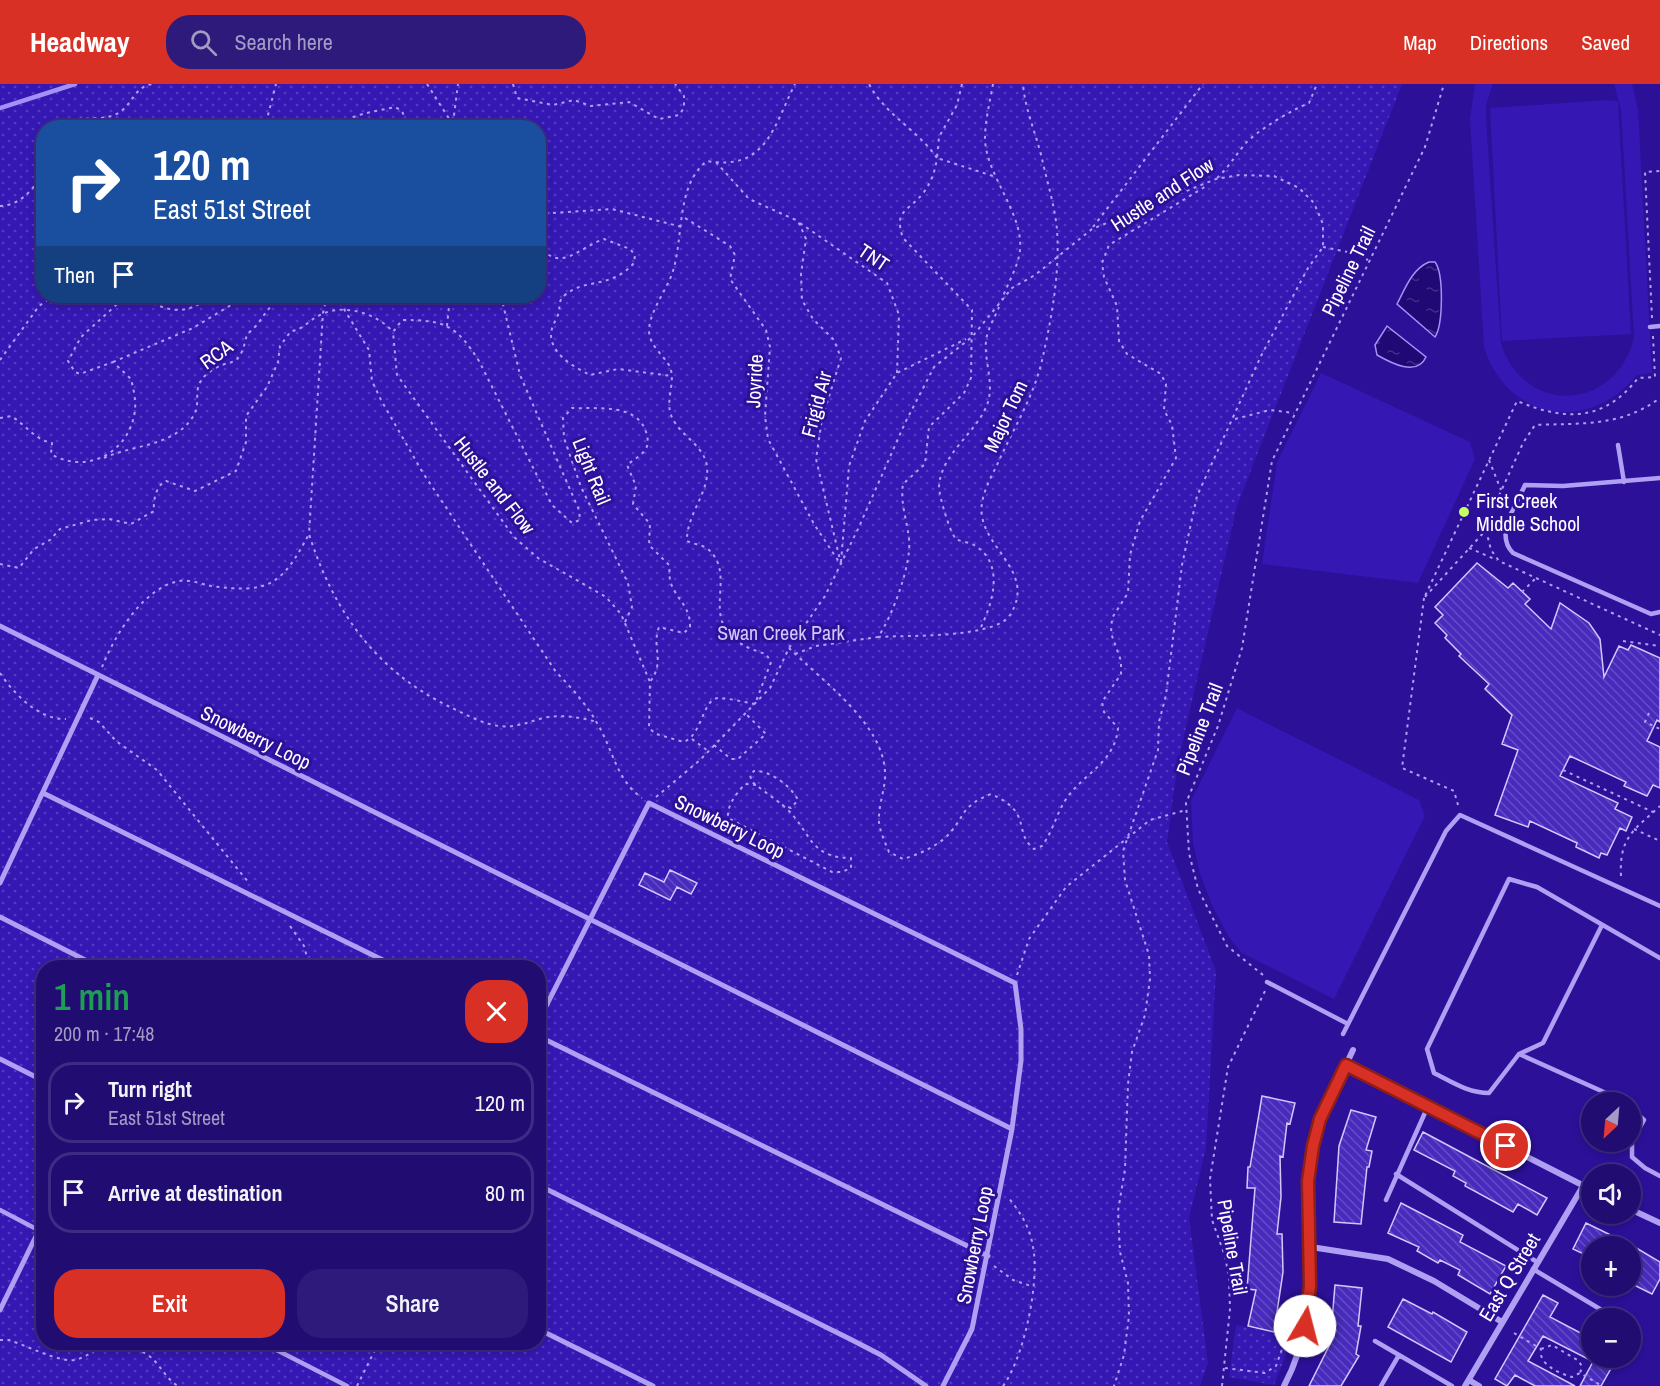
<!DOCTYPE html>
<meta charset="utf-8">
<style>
body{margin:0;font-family:"Archivo Narrow",sans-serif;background:#2d1a7a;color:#f1f3f6;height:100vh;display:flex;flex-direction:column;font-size:22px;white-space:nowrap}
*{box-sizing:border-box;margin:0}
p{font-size:20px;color:#a29bc4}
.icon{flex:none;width:33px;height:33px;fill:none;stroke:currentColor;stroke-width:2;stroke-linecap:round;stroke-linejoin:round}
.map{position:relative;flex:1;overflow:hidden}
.details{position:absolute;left:36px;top:876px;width:510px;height:390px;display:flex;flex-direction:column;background:#210c72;border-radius:24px;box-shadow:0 3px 9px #0003,0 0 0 2px #3e2c84}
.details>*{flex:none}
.hud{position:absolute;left:36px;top:36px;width:510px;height:183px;border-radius:24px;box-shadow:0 3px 9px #0003,0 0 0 2px #3e2c84;background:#1a4fa0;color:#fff;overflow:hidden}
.needle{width:39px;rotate:206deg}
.fabs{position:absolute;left:1581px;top:1008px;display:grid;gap:12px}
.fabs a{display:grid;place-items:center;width:60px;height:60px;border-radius:50%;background:#210c72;box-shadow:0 3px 9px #0003,0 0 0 2px #3e2c84;font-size:30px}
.pin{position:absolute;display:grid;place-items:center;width:51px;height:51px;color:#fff;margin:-26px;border:3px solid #fff;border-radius:50%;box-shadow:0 2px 6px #0007}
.me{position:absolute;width:66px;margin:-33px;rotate:8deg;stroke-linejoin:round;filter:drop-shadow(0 0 4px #0008)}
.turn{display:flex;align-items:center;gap:21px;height:126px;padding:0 18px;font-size:27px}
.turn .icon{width:78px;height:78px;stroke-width:2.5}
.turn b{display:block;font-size:42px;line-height:51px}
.then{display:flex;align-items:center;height:57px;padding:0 18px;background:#0003;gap:12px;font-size:22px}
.round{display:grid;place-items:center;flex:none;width:63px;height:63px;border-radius:24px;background:#2d1a7a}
.summary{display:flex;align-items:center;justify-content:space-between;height:102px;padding:0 18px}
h1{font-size:36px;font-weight:600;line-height:45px;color:#1e9e55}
.action{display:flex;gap:12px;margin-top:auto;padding:12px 18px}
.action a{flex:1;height:69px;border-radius:24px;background:#d93025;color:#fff;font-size:24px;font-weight:600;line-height:69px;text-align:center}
.action a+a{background:#2d1a7a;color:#f1f3f6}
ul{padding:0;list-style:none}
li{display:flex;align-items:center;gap:18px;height:81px;margin:0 12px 9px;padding:0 6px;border:3px solid #3e2c84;border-radius:24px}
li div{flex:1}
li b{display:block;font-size:22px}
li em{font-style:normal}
header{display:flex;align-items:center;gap:36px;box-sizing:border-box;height:84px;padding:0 30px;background:#d93025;color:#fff}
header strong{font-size:28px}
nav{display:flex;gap:33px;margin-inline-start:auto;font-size:21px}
.search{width:420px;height:54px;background:#2d1a7a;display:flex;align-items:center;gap:15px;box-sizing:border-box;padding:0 21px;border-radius:24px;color:#a29bc4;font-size:22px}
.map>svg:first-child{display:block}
.grass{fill:#3517b3}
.park{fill:url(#park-dots);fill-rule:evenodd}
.water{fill:url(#water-ripples);stroke:#a491f8;stroke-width:1.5}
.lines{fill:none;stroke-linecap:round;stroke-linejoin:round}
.stream{stroke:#a491f8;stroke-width:4.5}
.building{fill:url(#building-back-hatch);stroke:#d3c8fe;stroke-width:1.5}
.path{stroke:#b0a0f4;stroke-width:2;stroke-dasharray:3 4.5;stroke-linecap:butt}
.service{stroke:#b0a0f4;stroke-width:4.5}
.pedestrian{stroke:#b0a0f4;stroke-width:5}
.minor{stroke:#b0a0f4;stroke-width:6}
.route-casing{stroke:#8d1f18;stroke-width:15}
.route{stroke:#d93025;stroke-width:10}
.poi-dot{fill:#c7ff63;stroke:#2c1098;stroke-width:2}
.labels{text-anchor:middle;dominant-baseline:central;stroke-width:6;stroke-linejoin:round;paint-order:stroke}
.street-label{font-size:20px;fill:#fff;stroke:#2c1098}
.poi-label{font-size:20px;fill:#fff;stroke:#2c1098;text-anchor:start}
.park-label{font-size:20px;fill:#d3c8fe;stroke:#2c1098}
</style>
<header>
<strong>Headway</strong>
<div class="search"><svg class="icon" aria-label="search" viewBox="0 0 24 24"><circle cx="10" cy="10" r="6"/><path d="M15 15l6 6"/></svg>Search here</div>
<nav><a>Map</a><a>Directions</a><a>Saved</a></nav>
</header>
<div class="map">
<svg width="1660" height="1302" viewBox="0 0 1660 1302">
<defs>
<pattern id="park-dots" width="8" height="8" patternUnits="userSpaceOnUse" patternTransform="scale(1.5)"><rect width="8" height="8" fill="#3517b3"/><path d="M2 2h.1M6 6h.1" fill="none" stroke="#533abe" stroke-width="1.8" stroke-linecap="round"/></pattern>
<pattern id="water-ripples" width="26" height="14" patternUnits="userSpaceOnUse" patternTransform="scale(1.5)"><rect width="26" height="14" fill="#200974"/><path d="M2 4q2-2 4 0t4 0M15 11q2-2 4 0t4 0" fill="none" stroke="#412e89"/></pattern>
<pattern id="building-back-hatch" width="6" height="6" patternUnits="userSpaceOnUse" patternTransform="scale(1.5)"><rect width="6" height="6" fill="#482bbc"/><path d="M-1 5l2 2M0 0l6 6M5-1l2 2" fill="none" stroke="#634bc6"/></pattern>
</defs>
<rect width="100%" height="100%" fill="#2c1098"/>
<path class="grass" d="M 1475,0 L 1493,0 L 1486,21 L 1486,34 L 1501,260 C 1525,333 1617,327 1634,253 L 1621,26 L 1614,0 L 1632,0 L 1638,25 L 1652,289 L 1637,291 C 1589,350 1507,337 1484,263 L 1470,35 Z
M 1607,16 L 1618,17 L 1631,250 L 1502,257 L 1490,24 Z
M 1321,289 L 1470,358 L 1475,375 L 1418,499 L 1262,480 L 1277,378 Z
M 1237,624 L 1419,716 L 1425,732 L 1334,915 L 1242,869 L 1228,852 L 1212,821 L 1200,790 L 1193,759 L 1191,717 Z"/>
<path class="park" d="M 0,0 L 1402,0 L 1237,422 L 1178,678 L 1167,758 L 1216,887 L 1206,1064 L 1189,1134 L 1208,1279 L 1200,1302 L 0,1302 ZM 44,44 L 538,44 L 538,212 L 44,212 ZM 44,884 L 538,884 L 538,1258 L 44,1258 Z
M 1236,1241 L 1293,1253 L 1274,1301 L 1229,1293 Z"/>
<path class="water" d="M 1429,178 L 1435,178 C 1444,190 1443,241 1435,253 L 1397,220 C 1405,205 1412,185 1429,178 Z
M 1387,242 L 1426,273 C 1417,293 1391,279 1377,271 L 1375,261 Z"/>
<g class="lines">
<path class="stream" d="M 0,24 L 75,0"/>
</g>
<path class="building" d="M 1477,479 L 1508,504 L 1513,499 L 1530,515 L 1525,520 L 1551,545 L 1560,519 L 1589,539 L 1600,555 L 1604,593 L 1619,562 L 1628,566 L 1631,561 L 1660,574 L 1660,638 L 1657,636 L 1647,657 L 1660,663 L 1660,704 L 1653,701 L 1647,712 L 1624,702 L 1626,698 L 1570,672 L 1560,692 L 1618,719 L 1615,725 L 1632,733 L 1626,747 L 1620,744 L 1607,771 L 1601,769 L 1599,774 L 1576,763 L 1577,759 L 1530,737 L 1528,743 L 1495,731 L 1518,666 L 1502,660 L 1512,631 L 1485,605 L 1489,600 L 1459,572 L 1461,570 L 1445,554 L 1447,551 L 1435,539 L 1443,531 L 1435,523 Z
M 670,786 L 697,799 L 691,810 L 677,803 L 670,816 L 639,801 L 645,789 L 664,798 Z
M 1262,1012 L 1295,1019 L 1290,1040 L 1287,1039 L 1283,1073 L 1280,1072 L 1281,1113 L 1277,1150 L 1282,1150 L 1283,1188 L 1274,1248 L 1248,1242 L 1256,1206 L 1247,1205 L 1255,1104 L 1247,1104 L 1248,1083 L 1250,1083 Z
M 1351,1026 L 1376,1033 L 1366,1066 L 1372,1067 L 1369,1083 L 1367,1083 L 1361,1140 L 1334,1138 L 1339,1062 Z
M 1423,1048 L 1547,1114 L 1537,1131 L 1518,1120 L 1513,1128 L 1465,1102 L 1466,1099 L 1453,1092 L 1455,1087 L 1414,1066 Z
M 1401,1119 L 1463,1151 L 1460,1158 L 1506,1182 L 1490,1210 L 1458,1191 L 1460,1186 L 1440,1176 L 1438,1179 L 1417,1167 L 1419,1163 L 1388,1149 Z
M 1586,1139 L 1633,1162 L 1660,1178 L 1660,1195 L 1652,1210 L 1630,1199 L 1630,1162 L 1592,1162 L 1592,1174 L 1573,1165 Z
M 1335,1201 L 1362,1204 L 1358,1242 L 1361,1242 L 1356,1270 L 1359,1272 L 1341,1302 L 1309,1302 L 1330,1260 Z
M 1543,1211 L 1558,1219 L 1550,1233 L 1592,1255 L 1592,1277 L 1543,1252 L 1528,1277 L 1575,1302 L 1535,1302 L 1515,1291 L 1507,1302 L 1495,1295 Z
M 1403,1215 L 1432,1230 L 1433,1228 L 1467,1248 L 1451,1278 L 1388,1243 Z
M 1595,1274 L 1617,1274 L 1601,1302 L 1580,1302 Z"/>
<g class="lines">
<path class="path" d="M 427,0 L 455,44
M 513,0 L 517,14 L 553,21 L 574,16 L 591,22 L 629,18 L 659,35 L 679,31 L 684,24 L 684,12 L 675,0
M 962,0 L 957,21 L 939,53 L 937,74 L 993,92
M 993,0 C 990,17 985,37 985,55 C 986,93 1028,134 1019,172 C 1016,186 1007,201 1002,215
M 453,39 L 458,0
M 67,44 L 77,35 C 91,34 108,36 120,28 C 133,19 135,2 153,0
M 261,44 L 266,39 L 276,0
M 333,44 C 351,30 373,28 395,23 L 402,27 L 409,44
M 716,78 L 749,115 L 798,137 L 806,155 L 801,190 L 802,216 L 813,235 L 834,256 L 841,274 L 822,335 L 816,375 L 841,480
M 1217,94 C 1228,84 1235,72 1245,60 C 1255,48 1293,25 1309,19 L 1317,0
M 0,122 C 21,121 32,106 44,89
M 538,130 L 612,125 L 682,143
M 685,134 L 730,162 L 735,171 L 730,195 L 766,246 L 770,263 L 765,332 L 768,355 L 814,440 L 839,478
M 800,139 L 887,199 L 899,231 L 897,289
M 1093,143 L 1203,0
M 538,160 C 560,191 579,163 604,155 L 630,165 L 635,171 L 634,179 C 611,205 585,194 565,211 C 558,217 560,221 559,228 C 557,235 552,241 551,249 C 550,270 574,283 590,291 L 618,285 L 672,292
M 1323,163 L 1353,169 L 1368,176
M 140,212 C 167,228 185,233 211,212
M 327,212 L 323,229 L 309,450 C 333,526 375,586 448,622 C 463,629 482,640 499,642 C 516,644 528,638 543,634 C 561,630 579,633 597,638
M 336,212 L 369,266 L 372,297 L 381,316 L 423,389 L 556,588 C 572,604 586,620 597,639 C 613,665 616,696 642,714
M 501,212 L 520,291 L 579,426 L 580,436 L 572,439 L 552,421 L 479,277 C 456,241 445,236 402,236 L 393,248 L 397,291 L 514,453 L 538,474 L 606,513 L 621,530 L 650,598 L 649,644 L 656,650 L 684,658 C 704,649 702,612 721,614 C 732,615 744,618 755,620 L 771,578 L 766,570 C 685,547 743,496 708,465 C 703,461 693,460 687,457 C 686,431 710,408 707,383 C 705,361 678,351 671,331 C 665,315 677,296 669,281 C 662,270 649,261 649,246 C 650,226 667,206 673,187 C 684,151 676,101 707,77 C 766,87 773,44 795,0
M 1652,234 L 1645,88 L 1660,87
M 447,242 L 450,212
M 1653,252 L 1655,293 L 1638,294 C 1604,338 1565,337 1517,317 L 1424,514 L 1486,446 L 1493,425 L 1523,359 L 1535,341 C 1582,339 1621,343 1660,314
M 0,276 L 39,222 L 53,212
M 113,278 L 193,244 L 246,212
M 0,334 L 11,332 C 26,341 35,356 52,359 L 51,370 C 84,390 126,371 134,332 C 137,320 134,307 131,295 L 113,278 L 80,290 L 75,288 L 68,277 L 81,253 L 126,212
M 1235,335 L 1270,326 L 1294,329
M 104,374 C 134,360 175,363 194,331 C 202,317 190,304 208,289 C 233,270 238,290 247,250 C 267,235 262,222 289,212
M 1489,376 L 1501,406
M 1486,446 L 1491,466 L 1499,477 L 1660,551
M 1469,464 L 1497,476
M 841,478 L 849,382 L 865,337 L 897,289 L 966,255
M 0,480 L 19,484 L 34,465 L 50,456 L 60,445 L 92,436 L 109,435 L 131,440 L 154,427 C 153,417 156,401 166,397 L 195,407 L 236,387 L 246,358 L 246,332 L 267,303 L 278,278 L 280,262 L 291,247 C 303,246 309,236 320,231 C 343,219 377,229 393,248
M 1522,508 L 1536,494
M 1424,514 L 1402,684 L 1454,707 L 1458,721
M 625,538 L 632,523 L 628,499 L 581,403 L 564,354 L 563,334 L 572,324 C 597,325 637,319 646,348 C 648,354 649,361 645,366 C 641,372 633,376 627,381 L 636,402 L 633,420 L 650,440 L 649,461 L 670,482 C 665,511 691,516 690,543 L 684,549 L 659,543 C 651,564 666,576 650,598
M 981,543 C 993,518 1005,479 974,461 C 969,458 961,458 956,455 C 950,449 939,412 939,403 C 940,371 976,349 987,321 C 995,300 984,278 986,257 C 987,246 995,233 999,223
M 878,553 C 905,551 994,555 1010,531 C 1039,485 975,462 982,419 C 984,406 991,393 997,381 C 1013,345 1035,311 1043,272 C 1052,232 1060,187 1057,146 C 1055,123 1047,97 1042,75 C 1036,49 1025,26 1023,0
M 1623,557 L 1660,562
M 789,564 C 821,596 883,639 885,688 C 886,704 878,721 879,738 C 880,748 885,758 889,768 L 903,775 C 917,771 933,764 945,754 C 966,734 958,723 991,710 C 1034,729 1012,747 1034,765 L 1042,762 C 1054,746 1057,726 1069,711 C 1087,688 1115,677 1118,644 L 1104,628 L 1102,618 L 1121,590 L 1121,577 L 1111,549 L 1112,534 L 1128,509 L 1130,471 L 1140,437 L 1176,374 L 1172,341 L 1164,326 L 1166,300 L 1161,290 L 1127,270 L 1119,257 L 1117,222 L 1104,193 L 1102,179 L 1109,161 L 1208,101
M 795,570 L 816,562 L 878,553 C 892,533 912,480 909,455 C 907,436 900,419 903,400 L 925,380 L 929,343 L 964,309 L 971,294 L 972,226 L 903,154 C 893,125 909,128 924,108 C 932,97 935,87 937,74 C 918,46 885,31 869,0
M 102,583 C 115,551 143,504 179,497 C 189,495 201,500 211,502 C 269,510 282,501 309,450
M 0,589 C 14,610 39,636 66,635
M 1649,629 L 1645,638 L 1660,645
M 90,634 L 99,638 L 116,657 L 157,686 L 249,799
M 692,655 L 708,667
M 714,661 L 731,675 L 738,675 L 766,650 L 746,630
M 1563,686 L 1653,728
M 756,701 L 745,700 C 736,710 727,721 728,734 L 832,788 L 842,788 L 851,784 L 851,774 C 809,774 811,748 787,725 C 777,716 766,709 756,701 L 752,698 L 750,691 L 754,687 C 770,686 791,702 798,716 L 791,724 L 782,721
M 656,713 L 700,676 L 770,604 L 789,564 L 825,512 L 858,445 L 905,339 L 934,283 L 972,253 L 1012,204 L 1035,191 L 1092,145 L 1216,95 L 1239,91 L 1274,92 L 1299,104 L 1314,119 L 1323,140 L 1323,163 L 1308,184 L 1261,272 L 1197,412 L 1182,481 L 1166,611 L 1159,638 L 1158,666 L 1123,767 L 1125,796 L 1149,871 L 1150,895 L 1145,931 L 1132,968 L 1128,1000 L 1125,1085 L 1118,1127 L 1120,1168 L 1128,1199 L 1129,1232 L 1124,1271 L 1114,1302
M 1634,745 L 1660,757
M 1621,792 C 1619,753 1634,746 1660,722
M 290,842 L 304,862 L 310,884
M 1017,891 L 1029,855 L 1066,803 L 1150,736 L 1186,726
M 1263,891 L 1227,862 L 1198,805 L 1189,769 L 1186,719 L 1218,642 L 1242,564 L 1272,377 L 1425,63 L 1444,0
M 994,1182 L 1013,1196 L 1031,1202
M 1514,1249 L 1541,1265 C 1538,1280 1558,1289 1572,1293 L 1580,1289 L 1602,1302
M 0,1256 L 9,1256 C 27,1262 48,1273 67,1276 C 83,1278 91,1266 105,1262 C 115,1259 132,1264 142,1268 C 158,1274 163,1293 178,1302
M 1541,1265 L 1552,1261 L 1579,1277 L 1582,1283 L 1580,1289
M 1225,1284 L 1265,1289 L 1276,1282 L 1286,1254
M 357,1302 L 379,1258
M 1003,1302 C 1024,1274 1040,1197 1033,1163 C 1030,1143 1020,1128 1008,1113
M 1222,1302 L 1230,1225 L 1229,1194 L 1225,1172 L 1212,1136 L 1210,1095 L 1228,983 L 1265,907"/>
<path class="service" d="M 1650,243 L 1660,242
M 1618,361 L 1624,398
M 1660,394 L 1563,402 L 1525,401 C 1516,422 1494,450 1513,469 L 1651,530 L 1660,528
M 1602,841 L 1543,959 L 1519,970 L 1489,1009 C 1468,1009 1452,998 1434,989 L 1427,965 L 1509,795 L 1537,803 L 1660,874
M 1267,898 L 1348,940
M 1343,950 L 1446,747 L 1460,731 L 1660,822
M 1519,970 L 1626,1018
M 1630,1023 L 1644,1036 L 1632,1058 L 1632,1073 L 1645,1084 L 1660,1092
M 1396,1090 L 1537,1178
M 1386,1116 L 1428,1022
M 0,1126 L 44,1149
M 1533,1185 L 1615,1234
M 1375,1257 L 1452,1302
M 261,1258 L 347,1302
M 1381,1302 L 1399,1271"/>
<path class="pedestrian" d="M 0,542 L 1012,1045
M 43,709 L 399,884
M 0,799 L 98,591
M 0,833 L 101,884
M 538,938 L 649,719 L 1015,899 L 1021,945 L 1021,977 L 1012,1045 L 972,1245 L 943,1302
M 538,952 L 988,1172
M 0,975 L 44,997
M 538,1101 L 850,1255 L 881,1271 L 926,1302
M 0,1226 L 39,1146
M 538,1245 L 653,1302"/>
<path class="minor" d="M 1346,981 L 1592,1106
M 1630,1125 L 1660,1139
M 1311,1163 L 1388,1175 L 1434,1197 L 1502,1238
M 1469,1296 L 1479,1302
M 1284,1302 C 1308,1257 1312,1206 1310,1155 C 1310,1135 1307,1114 1308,1095 C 1313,1047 1333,1008 1353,966
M 1465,1302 L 1583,1102"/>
</g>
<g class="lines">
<g class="route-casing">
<path id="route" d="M 1305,1242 L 1310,1202 L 1308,1097 L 1313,1062 L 1320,1035 L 1346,981 L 1506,1062"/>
</g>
<use href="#route" class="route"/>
</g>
<circle class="poi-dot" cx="1464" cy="428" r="6"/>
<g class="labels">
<g class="street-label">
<text transform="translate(1162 110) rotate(-33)">Hustle and Flow</text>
<text transform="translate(874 173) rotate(34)">TNT</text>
<text transform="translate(1348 187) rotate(-64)">Pipeline Trail</text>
<text transform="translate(216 270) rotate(-36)">RCA</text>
<text transform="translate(754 297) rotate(-87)">Joyride</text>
<text transform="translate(816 320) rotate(-75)">Frigid Air</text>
<text transform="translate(1005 332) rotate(-65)">Major Tom</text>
<text transform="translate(592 387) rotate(68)">Light Rail</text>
<text transform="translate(495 401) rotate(52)">Hustle and Flow</text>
<text transform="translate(1199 645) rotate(-69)">Pipeline Trail</text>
<text transform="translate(256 653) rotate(26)">Snowberry Loop</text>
<text transform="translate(730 742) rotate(26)">Snowberry Loop</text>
<text transform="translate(974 1161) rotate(-79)">Snowberry Loop</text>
<text transform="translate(1233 1163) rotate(80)">Pipeline Trail</text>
<text transform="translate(1509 1193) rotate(-59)">East Q Street</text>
</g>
<g class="poi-label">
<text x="1476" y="416">First Creek<tspan x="1476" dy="23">Middle School</tspan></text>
</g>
<g class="park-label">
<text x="781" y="548">Swan Creek Park</text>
</g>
</g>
</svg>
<div class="fabs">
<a><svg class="needle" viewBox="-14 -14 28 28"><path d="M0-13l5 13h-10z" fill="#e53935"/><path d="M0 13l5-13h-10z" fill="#a29bc4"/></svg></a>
<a><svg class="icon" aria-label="sound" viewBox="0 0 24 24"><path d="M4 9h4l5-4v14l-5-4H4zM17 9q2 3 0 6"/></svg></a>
<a>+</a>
<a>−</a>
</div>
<div class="pin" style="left:1506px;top:1062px;background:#d93025"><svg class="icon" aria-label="arrive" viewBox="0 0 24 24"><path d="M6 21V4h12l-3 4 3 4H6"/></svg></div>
<svg class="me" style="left:1305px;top:1242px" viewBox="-20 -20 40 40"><circle r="19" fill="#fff"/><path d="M0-13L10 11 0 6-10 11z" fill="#d93025"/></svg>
<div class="hud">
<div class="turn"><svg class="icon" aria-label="right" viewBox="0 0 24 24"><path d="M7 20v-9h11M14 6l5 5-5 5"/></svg><div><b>120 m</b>East 51st Street</div></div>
<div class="then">Then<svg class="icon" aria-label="arrive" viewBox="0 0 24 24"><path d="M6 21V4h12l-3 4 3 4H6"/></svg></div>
</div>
<section class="details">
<div class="summary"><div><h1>1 min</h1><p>200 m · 17:48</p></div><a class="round" style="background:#d93025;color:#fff"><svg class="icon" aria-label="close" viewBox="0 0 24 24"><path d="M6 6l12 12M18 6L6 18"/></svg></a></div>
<ul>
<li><svg class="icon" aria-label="right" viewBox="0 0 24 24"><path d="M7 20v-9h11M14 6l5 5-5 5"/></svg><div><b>Turn right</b><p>East 51st Street</p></div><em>120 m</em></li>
<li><svg class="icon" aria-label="arrive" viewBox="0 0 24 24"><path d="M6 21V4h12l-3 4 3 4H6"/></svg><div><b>Arrive at destination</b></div><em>80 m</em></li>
</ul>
<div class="action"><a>Exit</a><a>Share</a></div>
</section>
</div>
